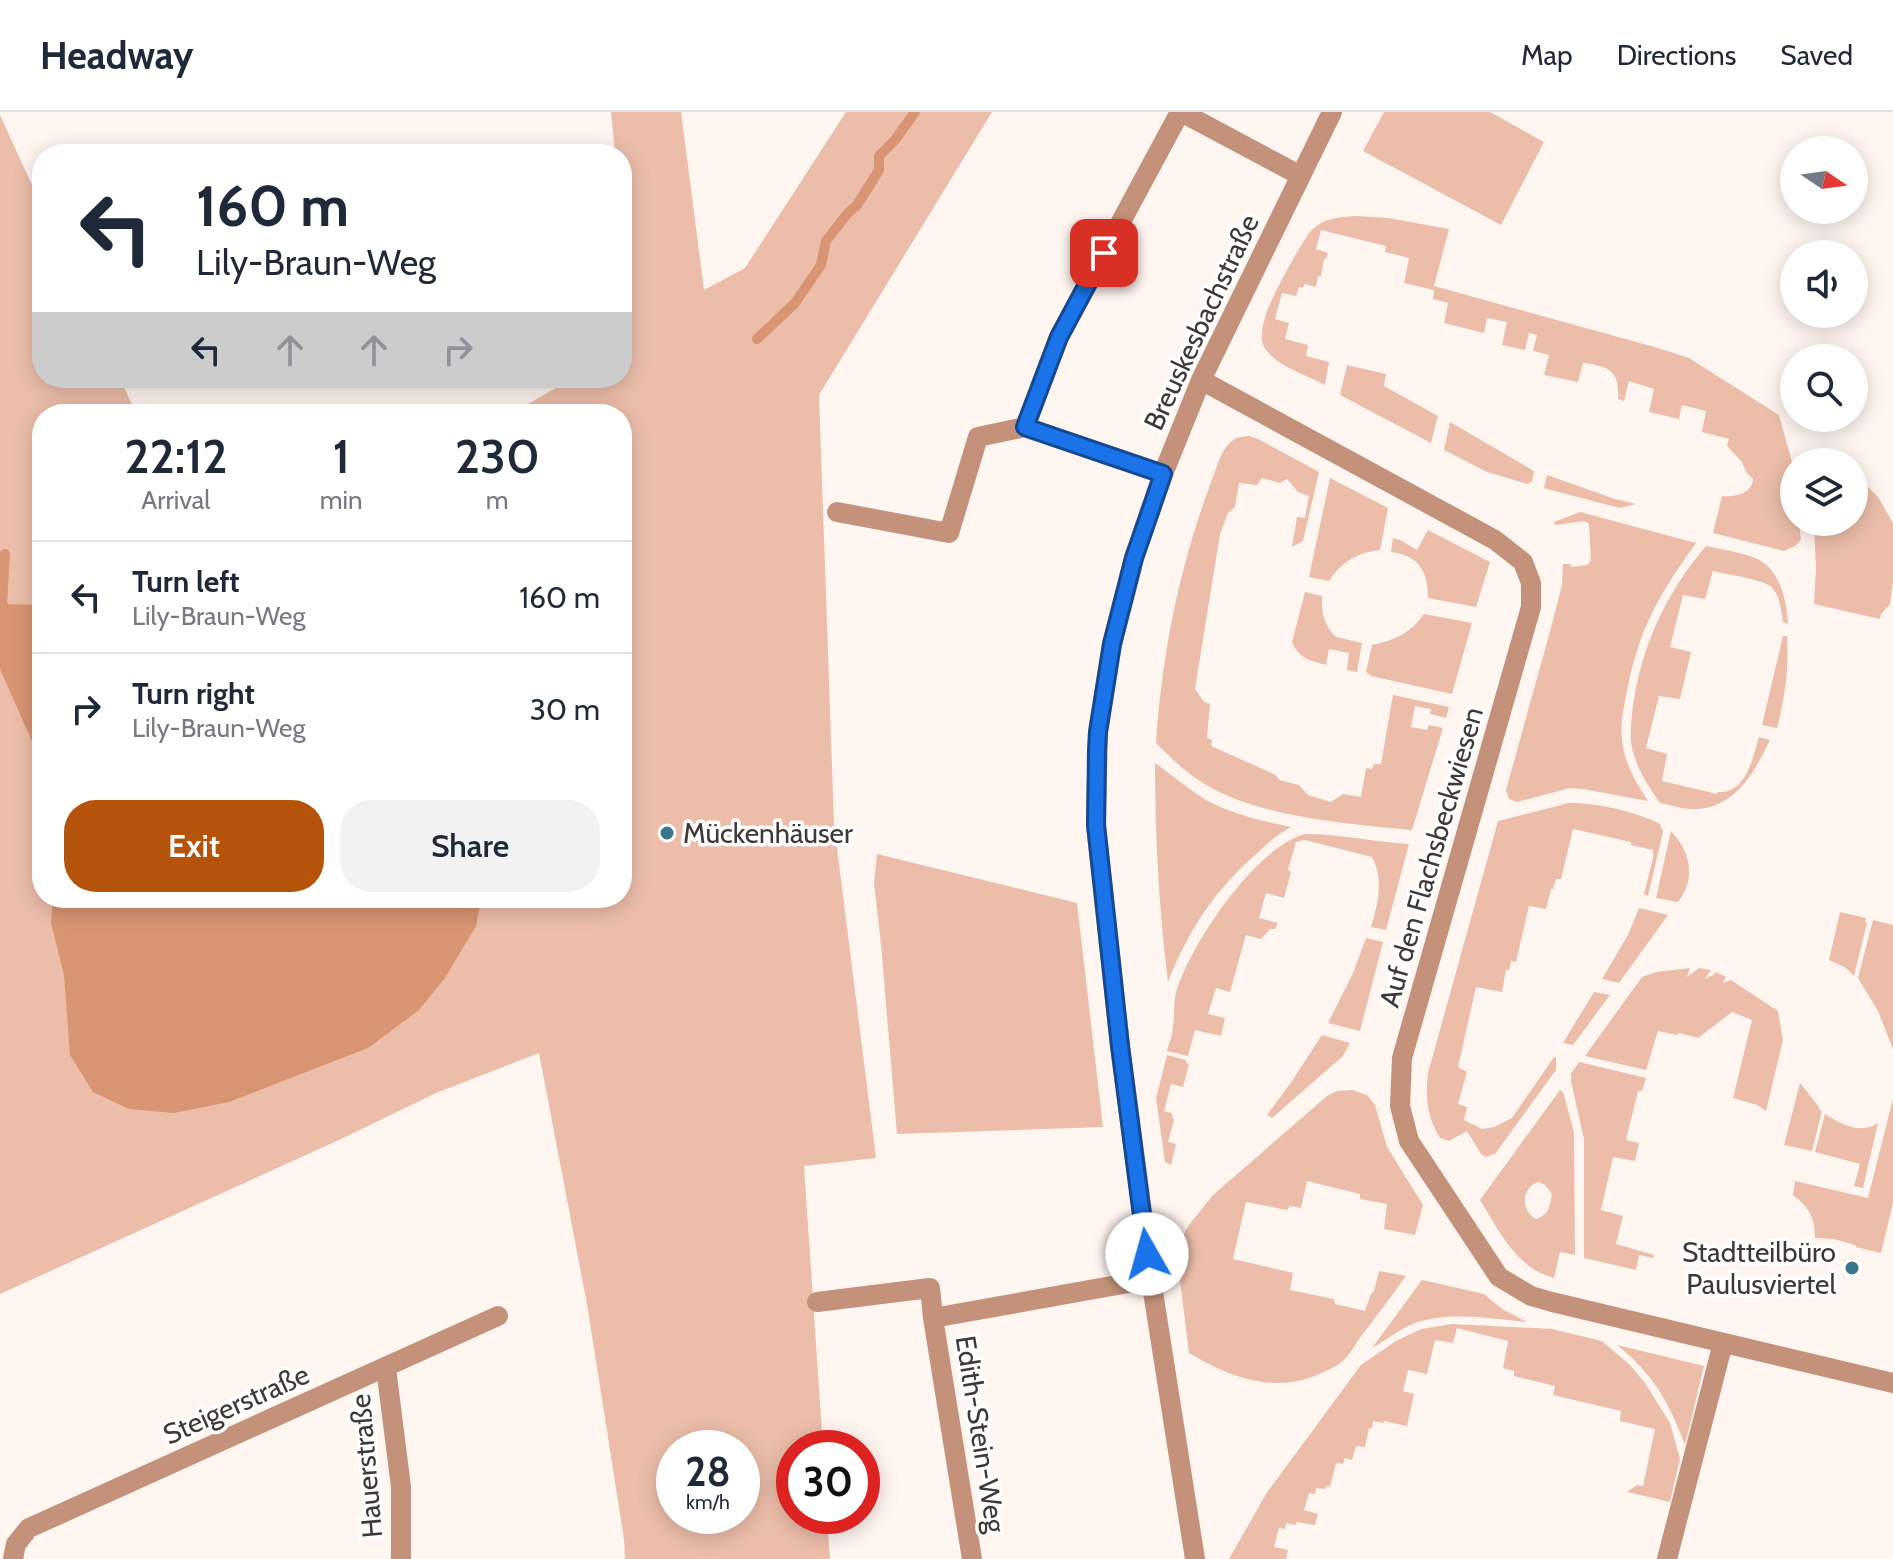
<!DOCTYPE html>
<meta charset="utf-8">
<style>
body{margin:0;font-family:Cabin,sans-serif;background:#f2f2f3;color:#1f2937;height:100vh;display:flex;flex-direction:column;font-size:30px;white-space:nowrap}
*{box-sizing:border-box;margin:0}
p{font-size:26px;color:#747a83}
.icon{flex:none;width:44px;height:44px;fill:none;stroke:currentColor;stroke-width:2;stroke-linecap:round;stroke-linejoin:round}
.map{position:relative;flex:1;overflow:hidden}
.panel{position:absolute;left:32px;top:292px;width:600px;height:504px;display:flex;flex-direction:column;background:#fff;border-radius:32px;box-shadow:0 4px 20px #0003}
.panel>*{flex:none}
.guide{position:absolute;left:32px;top:32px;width:600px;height:244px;border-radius:32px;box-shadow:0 4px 20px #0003;background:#fff;color:#1f2937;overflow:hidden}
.needle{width:52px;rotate:103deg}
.tools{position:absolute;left:1780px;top:24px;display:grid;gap:16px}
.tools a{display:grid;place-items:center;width:88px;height:88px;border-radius:50%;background:#fff;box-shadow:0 4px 20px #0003;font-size:40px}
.speed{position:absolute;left:656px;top:1318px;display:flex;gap:16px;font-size:40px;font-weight:700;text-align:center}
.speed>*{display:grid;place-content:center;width:104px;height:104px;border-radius:50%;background:#fff;box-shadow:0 4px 20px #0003;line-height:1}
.speed small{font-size:20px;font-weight:400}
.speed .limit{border:12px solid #d22;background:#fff;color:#111}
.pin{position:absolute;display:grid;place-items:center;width:68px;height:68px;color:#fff;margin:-34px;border-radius:16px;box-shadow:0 4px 12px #0006}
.me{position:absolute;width:88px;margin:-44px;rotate:353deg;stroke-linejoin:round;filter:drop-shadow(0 0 6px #0008)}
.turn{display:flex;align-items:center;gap:28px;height:168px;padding:0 32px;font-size:36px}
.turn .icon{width:104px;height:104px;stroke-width:2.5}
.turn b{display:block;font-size:56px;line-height:68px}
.lanes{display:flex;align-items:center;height:76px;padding:0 32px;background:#0003;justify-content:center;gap:40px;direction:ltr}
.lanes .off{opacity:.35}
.eta{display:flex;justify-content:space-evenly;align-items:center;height:136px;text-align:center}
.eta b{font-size:48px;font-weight:600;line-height:56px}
.primary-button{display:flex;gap:16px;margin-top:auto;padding:16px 32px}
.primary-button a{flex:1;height:92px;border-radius:32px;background:#b45309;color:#fff;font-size:32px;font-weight:600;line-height:92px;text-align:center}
.primary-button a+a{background:#f2f2f3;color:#1f2937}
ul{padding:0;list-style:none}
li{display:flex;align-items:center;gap:24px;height:112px;padding:0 32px;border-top:2px solid #e0e1e3}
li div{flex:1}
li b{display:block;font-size:30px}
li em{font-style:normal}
header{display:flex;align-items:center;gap:48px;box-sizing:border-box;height:112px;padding:0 40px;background:#fff;border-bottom:2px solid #e0e1e3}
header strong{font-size:38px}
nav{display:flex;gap:44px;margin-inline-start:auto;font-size:28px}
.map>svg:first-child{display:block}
.green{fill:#ecbea9;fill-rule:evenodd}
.water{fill:#d99473}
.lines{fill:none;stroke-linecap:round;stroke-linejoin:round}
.stream{stroke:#d99473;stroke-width:10}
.minor{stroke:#c4927a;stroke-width:20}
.route-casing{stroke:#114b97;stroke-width:20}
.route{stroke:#1a73e8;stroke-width:14}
.poi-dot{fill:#3a768e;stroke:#fff;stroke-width:3}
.labels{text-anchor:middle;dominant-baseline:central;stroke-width:7;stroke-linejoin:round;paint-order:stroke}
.street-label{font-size:28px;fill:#3e3937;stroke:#fff}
.poi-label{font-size:28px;fill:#3e3937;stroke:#fff;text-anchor:start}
</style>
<header>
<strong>Headway</strong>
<nav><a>Map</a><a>Directions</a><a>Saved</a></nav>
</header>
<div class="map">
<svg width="1893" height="1447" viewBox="0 0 1893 1447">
<rect width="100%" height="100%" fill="#fff5f1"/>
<path class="green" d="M 611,0 L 681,0 L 704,178 L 745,156 L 846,0 L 992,0 L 819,283 L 834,712 L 876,1046 L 804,1054 L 823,1336 L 794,1336 L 794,1404 L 827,1404 L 830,1447 L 625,1447 L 624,1427 L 587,1192 L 539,941 L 436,981 L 339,1028 L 0,1182 L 0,3 L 42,95 L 42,266 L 120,266 L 136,302 L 42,302 L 42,786 L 622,786 L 622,302 L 511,302 L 573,266 L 622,266 L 622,238 L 632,232 L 622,121 L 622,42 L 615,42 ZM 674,1336 L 742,1336 L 742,1404 L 674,1404 Z
M 1384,0 L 1490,0 L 1544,30 L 1501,113 L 1363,39 Z
M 1355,104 L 1388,106 L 1449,117 L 1434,174 L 1658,236 L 1689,246 L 1779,303 L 1792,350 L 1794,370 L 1794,410 L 1799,410 L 1801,428 L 1795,434 L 1784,439 L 1713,421 L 1722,384 C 1735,385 1752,382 1753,367 L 1746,360 L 1742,350 L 1727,334 L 1729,327 L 1702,320 L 1706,299 L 1682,293 L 1679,307 L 1649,300 L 1654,277 L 1629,269 L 1624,289 L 1618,287 C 1620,258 1608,254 1583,251 L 1578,270 L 1544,263 L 1549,243 L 1533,239 L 1537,223 L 1529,221 L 1525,238 L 1502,233 L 1507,210 L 1487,206 L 1484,221 L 1444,211 L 1448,191 L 1433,187 L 1434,178 L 1404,171 L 1409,146 L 1385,140 L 1386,134 L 1321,118 L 1316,137 L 1328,141 L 1326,147 L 1324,147 L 1321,164 L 1318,164 L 1316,175 L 1305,172 L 1303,176 L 1299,175 L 1296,184 L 1282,181 L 1275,207 L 1289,211 L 1285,227 L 1308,233 L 1306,244 L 1329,250 L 1325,273 C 1306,263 1279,255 1266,238 C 1258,228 1263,213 1266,202 C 1270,188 1304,124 1314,116 C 1325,106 1341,105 1355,104 Z
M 1347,253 L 1386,262 L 1384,274 L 1438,304 L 1431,331 L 1340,283 Z
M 1450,310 L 1534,359 L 1532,369 L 1528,372 L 1487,360 L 1444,338 Z
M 1249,324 L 1258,327 L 1319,360 L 1303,429 L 1292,435 L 1297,405 L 1305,406 L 1309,384 L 1298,380 L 1287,367 L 1280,371 L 1262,366 L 1257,373 L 1239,371 L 1235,395 L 1228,401 L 1220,422 L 1195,577 L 1204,590 L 1210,592 L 1207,626 L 1212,628 L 1211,634 L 1276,663 L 1279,668 L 1299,673 L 1308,683 L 1331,690 L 1343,682 L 1361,685 L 1366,656 L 1372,657 L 1374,652 L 1381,652 L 1393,583 L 1449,595 L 1446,606 L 1430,602 L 1431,597 L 1415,594 L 1411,615 L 1427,618 L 1429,613 L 1443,616 L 1412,718 C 1349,712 1257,705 1203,671 C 1185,660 1171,646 1156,631 C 1162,542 1179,457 1210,373 C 1216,359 1220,338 1232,329 C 1237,324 1242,325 1249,324 Z
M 1854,361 L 1878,385 L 1893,411 L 1893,469 L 1890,492 L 1881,502 L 1880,507 L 1814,492 L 1816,457 L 1814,410 L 1854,410 Z
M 1547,363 L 1615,387 L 1636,392 L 1620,396 L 1547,377 L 1544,376 Z
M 1330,366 L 1388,396 L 1380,438 C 1358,440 1341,450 1329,469 L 1309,465 Z
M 1580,400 L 1696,431 C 1660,481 1639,516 1627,579 C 1624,594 1620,612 1622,628 C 1624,650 1636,671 1648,689 L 1583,677 L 1570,676 L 1517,690 L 1509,687 L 1506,678 L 1552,512 L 1562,473 L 1563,452 L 1570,452 L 1571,455 L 1587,453 L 1591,449 L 1589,412 L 1585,409 L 1555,413 L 1554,410 Z
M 1428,418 L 1490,450 L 1476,495 L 1428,486 C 1428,460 1419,443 1391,440 L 1393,426 L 1400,428 L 1417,438 Z
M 1706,434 C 1721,437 1750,442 1761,449 C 1781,461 1787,491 1788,512 L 1783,510 C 1781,498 1780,482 1770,474 C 1761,467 1725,462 1713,459 L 1705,487 L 1683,483 L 1670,535 L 1691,540 L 1680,587 L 1659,584 L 1646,636 L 1667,642 L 1662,669 L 1717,682 L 1718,680 C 1746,682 1753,646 1759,625 L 1770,628 C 1755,659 1736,695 1697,697 C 1685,698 1671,693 1660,691 C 1648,674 1637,657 1632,636 C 1629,621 1632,603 1634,587 C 1644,528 1668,479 1706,434 Z
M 1305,480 L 1322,484 C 1321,500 1324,514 1336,525 L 1362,531 L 1357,560 L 1347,558 L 1349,541 L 1329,537 L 1326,553 C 1311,549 1299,547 1292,530 Z
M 1424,502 L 1472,511 L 1452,582 L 1371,564 L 1366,560 L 1372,533 C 1394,529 1412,520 1424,502 Z
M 1783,524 L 1787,524 C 1789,557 1785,585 1777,616 L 1762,613 Z
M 1155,651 C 1172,663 1188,677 1206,688 C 1232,702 1262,709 1291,715 C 1277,722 1267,732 1256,742 C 1214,779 1188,819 1168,870 C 1159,797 1155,724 1155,651 Z
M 1569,691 C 1600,691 1633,699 1660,712 L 1663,720 L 1648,784 L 1644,782 L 1653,746 L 1653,738 L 1631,733 L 1631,730 L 1573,717 L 1561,767 L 1556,767 L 1553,777 L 1551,777 L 1546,797 L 1529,794 L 1516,850 L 1511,849 L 1509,858 L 1506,858 L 1502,880 L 1476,875 L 1458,955 L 1467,960 L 1458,992 L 1467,995 L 1464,1008 L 1482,1017 L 1494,1015 L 1512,1006 L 1554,945 L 1556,945 L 1556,958 L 1495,1042 L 1485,1045 L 1481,1042 L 1467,1019 L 1449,1029 L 1440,1026 C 1427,1005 1425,985 1428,961 L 1498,709 Z
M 1671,719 C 1691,740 1696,767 1678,790 L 1656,786 Z
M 1305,722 C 1340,722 1374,730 1409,732 L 1386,818 L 1371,815 C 1378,792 1384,767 1372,745 L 1305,728 L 1296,730 L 1288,758 L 1291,760 L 1284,786 L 1266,781 L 1259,806 L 1278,811 L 1275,817 L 1270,817 L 1261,827 L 1246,823 L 1230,880 L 1216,876 L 1208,902 L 1225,906 L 1221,924 L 1195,918 L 1188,944 L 1167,939 C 1169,931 1173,922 1173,914 C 1175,901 1173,890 1177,877 C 1193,829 1255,736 1305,722 Z
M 877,742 L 1077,791 L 1103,1015 L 897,1022 L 881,832 L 874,771 Z
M 1639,796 L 1668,803 L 1619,871 L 1602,867 L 1628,823 Z
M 1840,800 L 1866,806 L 1865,810 L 1867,811 L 1854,864 L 1846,856 L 1829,848 Z
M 1873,808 L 1893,813 L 1893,937 L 1878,899 L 1858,866 Z
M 1366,826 L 1383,830 L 1360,919 L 1328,911 L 1353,861 Z
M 1690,856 L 1687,865 L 1699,856 L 1711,858 L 1705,867 L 1713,863 L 1716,860 L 1726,865 L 1722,871 L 1731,868 L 1778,899 L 1783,928 L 1766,999 L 1757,993 L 1733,986 L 1752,908 L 1732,900 L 1698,926 L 1679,921 L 1677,923 L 1658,919 L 1646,958 L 1585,944 L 1642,865 L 1656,860 Z
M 1594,880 L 1610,883 L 1573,933 L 1563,931 Z
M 1322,923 L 1350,931 L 1343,944 L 1272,1006 L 1267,1003 L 1292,969 Z
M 1167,943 L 1186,948 L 1186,951 L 1189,952 L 1183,975 L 1171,972 L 1164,999 L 1171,1001 L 1174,1008 L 1168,1030 L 1176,1032 L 1171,1053 L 1165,1050 L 1156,986 Z
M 1579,950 L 1646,966 L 1642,979 L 1638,979 L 1626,1028 L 1639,1031 L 1635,1049 L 1613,1045 L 1601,1098 L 1623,1104 L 1616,1132 L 1654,1143 L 1653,1146 L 1639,1143 L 1636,1158 L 1584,1146 L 1584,1027 L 1571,969 L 1571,962 Z
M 1800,971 L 1819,995 L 1819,997 L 1822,999 L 1812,1039 L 1784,1033 Z
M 1352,978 L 1367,983 L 1375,993 L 1387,1035 L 1423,1093 L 1415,1123 L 1384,1117 L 1387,1092 L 1360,1087 L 1360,1082 L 1307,1069 L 1301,1096 L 1290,1094 L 1287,1098 L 1246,1090 L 1233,1147 L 1293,1161 L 1290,1178 L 1334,1187 L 1335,1192 L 1365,1199 L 1371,1182 L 1374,1179 L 1379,1159 L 1406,1164 C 1391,1184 1377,1204 1362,1223 C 1356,1231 1351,1241 1344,1248 C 1336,1255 1326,1259 1317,1263 C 1273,1282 1227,1264 1189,1241 L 1176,1136 L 1189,1113 L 1213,1083 L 1327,984 L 1337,979 Z
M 1560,978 L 1563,980 L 1574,1020 L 1575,1143 L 1560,1140 L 1554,1166 C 1516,1156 1500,1120 1480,1088 ZM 1539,1070 L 1545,1073 L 1552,1082 C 1550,1094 1549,1103 1536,1107 C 1520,1098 1521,1075 1539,1070 Z
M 1893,987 L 1893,1091 L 1881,1141 L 1856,1135 L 1855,1133 L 1834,1127 L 1815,1126 C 1815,1106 1809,1095 1793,1083 L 1795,1069 L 1868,1086 Z
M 1825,1002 C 1841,1012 1860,1023 1878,1011 L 1863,1076 L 1854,1074 L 1860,1052 L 1815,1040 Z
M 1422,1168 L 1484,1182 L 1502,1197 L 1527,1210 C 1491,1207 1450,1199 1415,1211 C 1400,1217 1386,1228 1372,1236 Z
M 1452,1212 L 1552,1217 L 1602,1229 L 1630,1253 L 1645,1271 L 1670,1311 L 1680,1347 L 1670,1390 L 1627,1380 L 1637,1373 L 1643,1374 L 1655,1317 L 1620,1309 L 1621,1299 L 1553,1283 L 1555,1274 L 1514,1264 L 1514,1259 L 1503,1256 L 1508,1229 L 1457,1216 L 1453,1231 L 1435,1228 L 1427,1262 L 1408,1258 L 1403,1279 L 1414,1282 L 1407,1314 L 1384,1309 L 1383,1311 L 1373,1309 L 1372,1316 L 1369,1316 L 1365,1335 L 1356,1334 L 1352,1348 L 1345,1346 L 1343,1352 L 1336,1351 L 1330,1375 L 1326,1374 L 1325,1377 L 1316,1376 L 1315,1382 L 1309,1381 L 1304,1398 L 1318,1402 L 1315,1413 L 1297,1410 L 1295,1413 L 1286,1411 L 1285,1417 L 1279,1416 L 1274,1435 L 1288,1438 L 1286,1447 L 1229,1447 L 1266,1382 L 1361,1253 L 1396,1229 L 1421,1217 Z
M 1617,1233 L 1704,1254 L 1685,1333 C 1669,1290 1653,1262 1617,1233 Z"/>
<path class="water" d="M 2,492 L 42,493 L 42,652 L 0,557 L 0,494 Z
M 53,786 L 481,786 L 476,814 L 445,866 L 419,898 L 368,936 L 229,990 L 174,1001 L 129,997 L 93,980 L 70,943 L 64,863 L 51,811 Z"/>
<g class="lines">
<path class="stream" d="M 757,227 L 795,191 L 821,153 L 826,129 L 847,102 L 857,93 L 879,58 L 879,44 L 895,28 L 915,0
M 5,442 L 2,492 L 10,502"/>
<path class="minor" d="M 1181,0 L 1301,64
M 1201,268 L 1495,428 L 1523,450 L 1531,471 L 1531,495 L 1402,946 L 1400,994 L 1409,1029 L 1499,1165 L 1531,1184 L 1552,1190 L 1893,1271
M 1025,315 L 1163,362
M 837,400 L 949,421 L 978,325 L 1025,315 L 1059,225 L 1180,0
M 817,1190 L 930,1176 L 933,1206 L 1151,1167
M 933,1206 L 972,1447
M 386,1256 L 401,1375 L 401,1447
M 13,1447 L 16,1432 L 29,1416 L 498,1204
M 1195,1447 L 1151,1167 L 1120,934 L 1096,713 L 1098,620 L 1112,532 L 1134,446 L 1163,362 L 1201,268 L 1332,0
M 1667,1447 L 1723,1231"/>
</g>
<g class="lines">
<g class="route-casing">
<path id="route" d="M 1104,141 L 1059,225 L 1025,315 L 1163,362 L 1134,446 L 1112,532 L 1098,620 L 1097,639 L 1096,713 L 1120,934 L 1147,1142"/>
</g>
<use href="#route" class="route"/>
</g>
<g class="poi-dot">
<circle cx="667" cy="721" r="8"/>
<circle cx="1852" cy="1156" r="8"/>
</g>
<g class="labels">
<g class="street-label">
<text transform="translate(1201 210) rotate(-65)">Breuskesbachstraße</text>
<text transform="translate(1431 745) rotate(-74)">Auf den Flachsbeckwiesen</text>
<text transform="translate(236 1292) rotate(-24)">Steigerstraße</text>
<text transform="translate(981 1322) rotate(81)">Edith-Stein-Weg</text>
<text transform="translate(366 1354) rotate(-95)">Hauerstraße</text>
</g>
<g class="poi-label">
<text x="683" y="721">Mückenhäuser</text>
<text x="1836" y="1140" text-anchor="end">Stadtteilbüro<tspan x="1836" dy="32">Paulusviertel</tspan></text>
</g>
</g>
</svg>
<div class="tools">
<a><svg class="needle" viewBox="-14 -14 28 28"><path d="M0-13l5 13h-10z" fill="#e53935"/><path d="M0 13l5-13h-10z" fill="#747a83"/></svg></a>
<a><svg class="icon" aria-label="sound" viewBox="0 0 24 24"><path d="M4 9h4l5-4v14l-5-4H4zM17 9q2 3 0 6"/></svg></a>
<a><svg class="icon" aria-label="search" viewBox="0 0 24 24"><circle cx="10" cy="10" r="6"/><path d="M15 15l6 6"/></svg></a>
<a><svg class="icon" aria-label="layers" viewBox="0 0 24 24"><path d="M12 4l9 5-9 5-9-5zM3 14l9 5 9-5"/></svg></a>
</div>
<div class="speed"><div>28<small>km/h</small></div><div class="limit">30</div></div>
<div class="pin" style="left:1104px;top:141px;background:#d93025"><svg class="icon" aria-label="arrive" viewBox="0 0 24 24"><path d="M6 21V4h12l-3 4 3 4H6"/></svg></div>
<svg class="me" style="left:1147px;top:1142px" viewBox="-20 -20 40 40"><circle r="19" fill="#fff"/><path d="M0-13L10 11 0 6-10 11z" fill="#1a73e8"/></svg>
<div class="guide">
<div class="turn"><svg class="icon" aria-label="left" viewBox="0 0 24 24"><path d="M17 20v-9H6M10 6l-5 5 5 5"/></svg><div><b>160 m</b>Lily-Braun-Weg</div></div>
<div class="lanes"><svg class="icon" aria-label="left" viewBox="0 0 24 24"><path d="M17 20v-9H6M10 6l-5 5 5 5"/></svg><svg class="icon off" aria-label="ahead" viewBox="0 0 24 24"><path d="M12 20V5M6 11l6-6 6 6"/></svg><svg class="icon off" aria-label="ahead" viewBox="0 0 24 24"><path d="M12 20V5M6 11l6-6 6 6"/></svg><svg class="icon off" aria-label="right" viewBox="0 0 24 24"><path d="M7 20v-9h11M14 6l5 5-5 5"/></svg></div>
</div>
<section class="panel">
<div class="eta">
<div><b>22:12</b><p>Arrival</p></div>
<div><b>1</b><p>min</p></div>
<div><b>230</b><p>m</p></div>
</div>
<ul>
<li><svg class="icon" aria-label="left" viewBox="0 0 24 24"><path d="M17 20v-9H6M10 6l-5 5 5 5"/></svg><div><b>Turn left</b><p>Lily-Braun-Weg</p></div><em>160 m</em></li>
<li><svg class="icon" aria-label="right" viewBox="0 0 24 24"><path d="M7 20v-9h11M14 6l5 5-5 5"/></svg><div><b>Turn right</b><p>Lily-Braun-Weg</p></div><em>30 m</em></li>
</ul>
<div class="primary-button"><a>Exit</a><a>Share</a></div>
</section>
</div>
